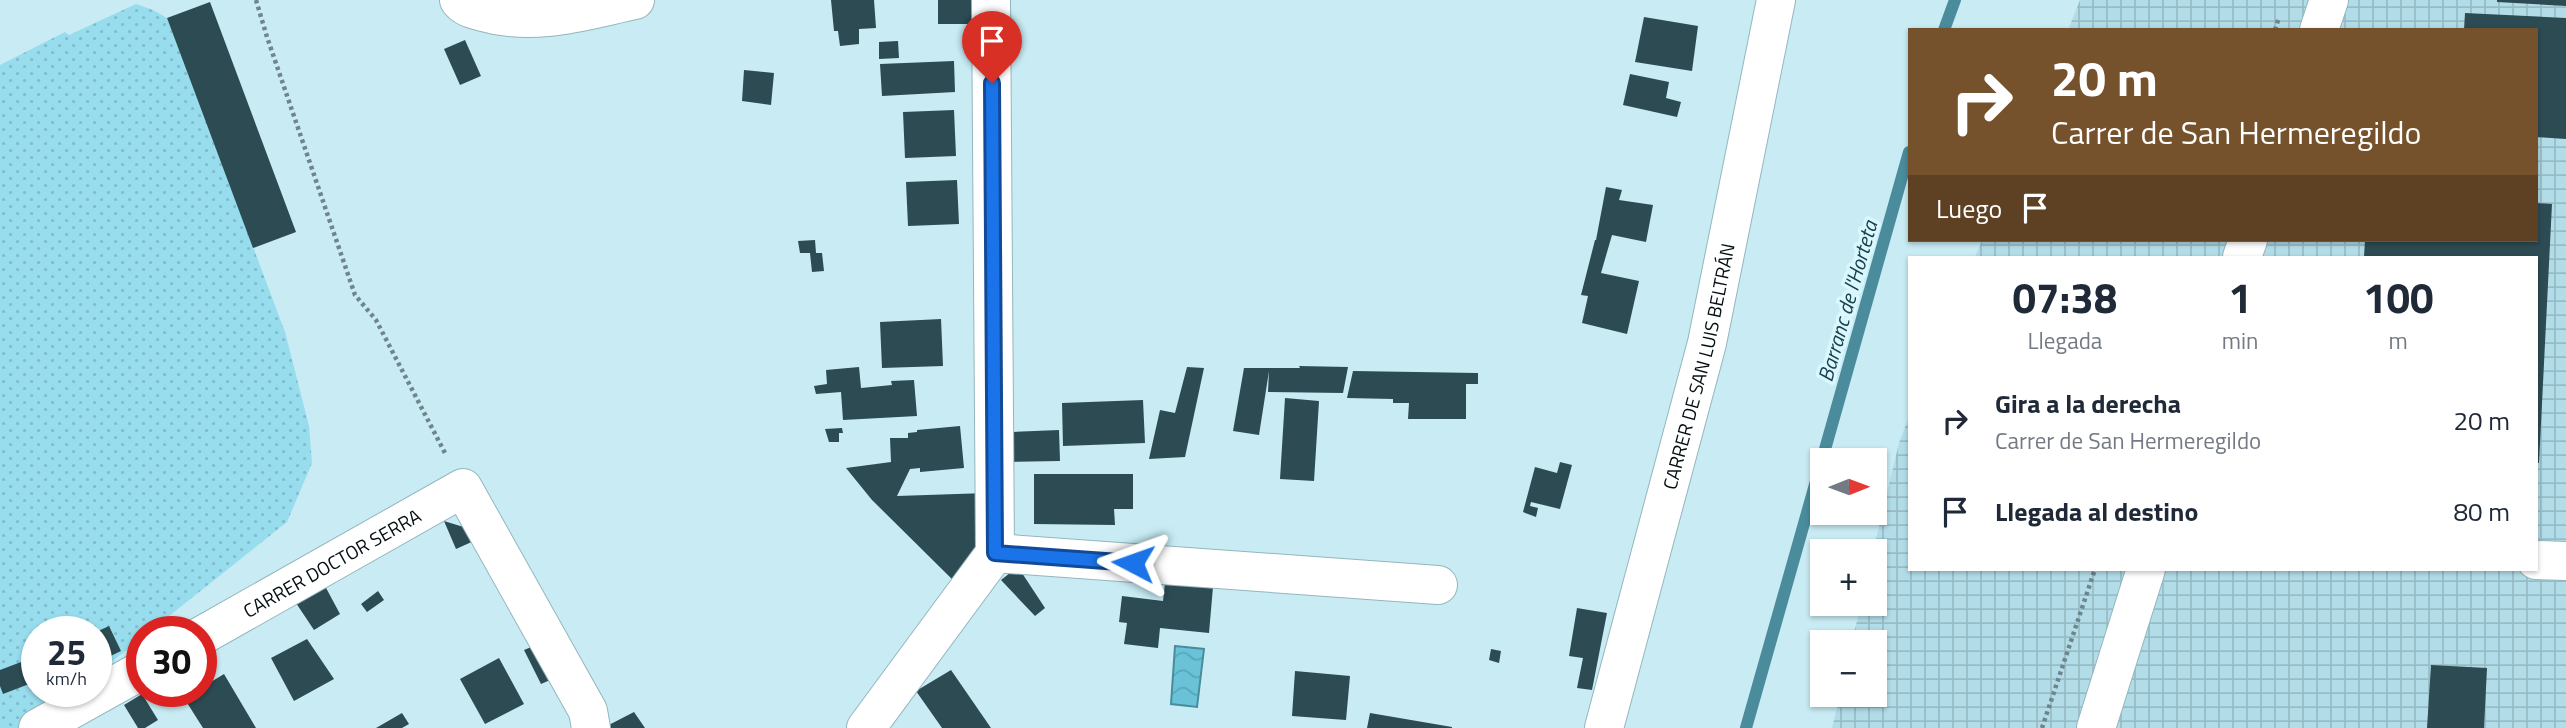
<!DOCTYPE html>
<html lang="es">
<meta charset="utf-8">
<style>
body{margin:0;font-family:"Titillium Web",sans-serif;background:#f2f2f3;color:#1f2937;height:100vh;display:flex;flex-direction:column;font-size:26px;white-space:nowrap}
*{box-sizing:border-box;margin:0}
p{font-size:23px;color:#747a83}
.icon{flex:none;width:38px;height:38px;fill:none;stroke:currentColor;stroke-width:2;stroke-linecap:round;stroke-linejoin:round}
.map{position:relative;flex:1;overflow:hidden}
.side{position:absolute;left:1908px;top:256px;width:630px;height:315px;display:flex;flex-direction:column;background:#fff;border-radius:0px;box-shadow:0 2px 5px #0004}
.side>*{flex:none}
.top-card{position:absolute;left:1908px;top:28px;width:630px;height:214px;border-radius:0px;box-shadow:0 2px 5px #0004;background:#76522c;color:#fff;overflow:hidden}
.needle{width:46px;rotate:89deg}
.tools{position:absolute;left:1810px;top:448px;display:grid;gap:14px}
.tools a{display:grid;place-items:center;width:77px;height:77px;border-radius:0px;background:#fff;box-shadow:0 2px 5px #0004;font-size:35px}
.speed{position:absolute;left:21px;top:616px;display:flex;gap:14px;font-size:35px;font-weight:700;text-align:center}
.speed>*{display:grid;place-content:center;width:91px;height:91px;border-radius:50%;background:#fff;box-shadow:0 2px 5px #0004;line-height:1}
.speed small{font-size:18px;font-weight:400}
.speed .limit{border:10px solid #d22;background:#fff;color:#111}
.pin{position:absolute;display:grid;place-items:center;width:60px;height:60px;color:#fff;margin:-72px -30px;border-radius:50% 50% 50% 0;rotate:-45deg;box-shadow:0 0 7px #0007}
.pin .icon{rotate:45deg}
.me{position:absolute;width:77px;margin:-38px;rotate:274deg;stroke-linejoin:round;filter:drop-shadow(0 0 5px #0008)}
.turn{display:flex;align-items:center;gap:24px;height:147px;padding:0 28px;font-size:32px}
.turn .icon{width:91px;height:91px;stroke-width:2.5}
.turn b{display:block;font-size:49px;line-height:60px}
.then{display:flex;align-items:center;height:66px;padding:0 28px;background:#0003;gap:14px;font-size:26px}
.eta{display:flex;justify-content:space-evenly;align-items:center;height:119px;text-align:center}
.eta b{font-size:42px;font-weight:700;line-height:49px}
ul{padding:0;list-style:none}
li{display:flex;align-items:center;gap:21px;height:91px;padding:0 28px}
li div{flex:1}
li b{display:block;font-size:26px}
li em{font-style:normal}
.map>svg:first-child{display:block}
.industrial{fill:url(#industrial-grid)}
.garden{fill:url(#garden-dots)}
.water{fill:url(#water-waves);stroke:#4a8c9c;stroke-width:2}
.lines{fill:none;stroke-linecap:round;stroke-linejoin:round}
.stream{stroke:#4a8c9c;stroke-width:12}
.building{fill:#2c4b53}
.minor-casing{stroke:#94b6be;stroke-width:40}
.path{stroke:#6d858b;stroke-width:4.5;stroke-dasharray:3.5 3.5;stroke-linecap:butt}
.minor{stroke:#fff;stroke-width:38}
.route-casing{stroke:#114b97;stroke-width:18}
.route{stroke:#1a73e8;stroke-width:12}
.labels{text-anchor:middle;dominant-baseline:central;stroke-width:7;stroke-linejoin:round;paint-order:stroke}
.street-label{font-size:19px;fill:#030e11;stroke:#dbf7fe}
.water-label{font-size:21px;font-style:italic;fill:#18414b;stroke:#dbf7fe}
</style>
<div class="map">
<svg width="2566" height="728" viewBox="0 0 2566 728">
<defs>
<pattern id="industrial-grid" width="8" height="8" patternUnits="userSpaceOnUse" patternTransform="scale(1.75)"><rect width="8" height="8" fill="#b2dde8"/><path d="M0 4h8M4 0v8" fill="none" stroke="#97bcc6"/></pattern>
<pattern id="garden-dots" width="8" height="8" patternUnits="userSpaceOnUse" patternTransform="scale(1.75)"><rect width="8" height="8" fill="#97ddee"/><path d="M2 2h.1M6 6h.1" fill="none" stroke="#80bccb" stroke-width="1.8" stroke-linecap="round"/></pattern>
<pattern id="water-waves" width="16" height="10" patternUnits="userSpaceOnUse" patternTransform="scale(1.75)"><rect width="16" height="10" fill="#69c2d7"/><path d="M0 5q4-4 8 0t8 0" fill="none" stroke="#59a6b8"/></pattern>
</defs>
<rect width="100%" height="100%" fill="#c8ebf4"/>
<path class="industrial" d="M 2080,0 L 2566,0 L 2566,728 L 1832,728 L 1840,695 L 1874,695 L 1874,642 L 1852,642 L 1861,604 L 1874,604 L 1873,551 L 1899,443 L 1909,417 L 1909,569 L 2536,569 L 2536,257 L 1975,257 L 1982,240 L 2536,240 L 2536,30 L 2068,30 Z"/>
<path class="garden" d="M 136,4 L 153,10 L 167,18 L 285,332 L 309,426 L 312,463 L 287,522 L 149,632 L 142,632 L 142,638 L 106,666 L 107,669 L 96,674 L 96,632 L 37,632 L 37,691 L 74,691 L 20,728 L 0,728 L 0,65 L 65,32 L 69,35 Z"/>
<path class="water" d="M 1175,646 L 1204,649 L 1197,707 L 1171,704 Z"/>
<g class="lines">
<path class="stream" d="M 1944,30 L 1955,0
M 1822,460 L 1909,152
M 1746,728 L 1822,460"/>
</g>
<path class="building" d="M 831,0 L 874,0 L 876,28 L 859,29 L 859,44 L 840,46 L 838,31 L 834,31 Z
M 938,0 L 974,0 L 974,24 L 938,24 Z
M 2497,0 L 2566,0 L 2566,6 L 2497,2 Z
M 210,2 L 296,232 L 253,248 L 167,18 Z
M 2465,13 L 2566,18 L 2566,139 L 2536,137 L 2536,30 L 2464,30 Z
M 1644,17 L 1698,26 L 1692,71 L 1635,62 Z
M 465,40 L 481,76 L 460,85 L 444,49 Z
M 898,41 L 899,58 L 879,59 L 879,42 Z
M 954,61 L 955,92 L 882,96 L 880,64 Z
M 744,70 L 774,73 L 771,105 L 742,101 Z
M 1630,74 L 1669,82 L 1666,98 L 1681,102 L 1677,117 L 1623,105 Z
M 954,110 L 956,156 L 905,158 L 903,112 Z
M 957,180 L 959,224 L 908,226 L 906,182 Z
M 1606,187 L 1622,190 L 1619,200 L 1653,205 L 1646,242 L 1612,235 L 1601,273 L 1639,281 L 1627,334 L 1582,323 L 1588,296 L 1581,295 L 1595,240 L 1596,240 Z
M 2536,203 L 2552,204 L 2539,463 L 2536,463 L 2536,257 L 2364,257 L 2365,240 L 2536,240 Z
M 815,240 L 816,253 L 822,253 L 824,271 L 812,272 L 810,253 L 800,253 L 798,241 Z
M 941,319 L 943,366 L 882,368 L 880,322 Z
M 1299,366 L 1348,367 L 1343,393 L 1268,392 L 1269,371 L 1259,435 L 1233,431 L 1244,368 L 1300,368 Z
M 859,367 L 861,388 L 892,385 L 891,381 L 914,380 L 917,416 L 843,420 L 841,392 L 816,394 L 814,386 L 827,384 L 826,370 Z
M 1187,367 L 1204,368 L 1185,457 L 1149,459 L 1160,410 L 1175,413 Z
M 1353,371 L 1478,373 L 1478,384 L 1466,384 L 1466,419 L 1408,419 L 1409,403 L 1393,403 L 1393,399 L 1347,398 Z
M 1285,398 L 1319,401 L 1314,481 L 1280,479 Z
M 1143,400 L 1145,443 L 1063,446 L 1062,403 Z
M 960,426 L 964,468 L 920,472 L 920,468 L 910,469 L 897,496 L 987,493 L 987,552 L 959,586 L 872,500 L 846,468 L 891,462 L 890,438 L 908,438 L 908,433 L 917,432 L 917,430 Z
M 842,428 L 843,433 L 839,433 L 839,442 L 829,442 L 825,429 Z
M 1059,430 L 1060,461 L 1006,462 L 1013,432 Z
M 1560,462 L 1572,465 L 1560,509 L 1531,502 L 1530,506 L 1538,508 L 1536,517 L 1523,512 L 1535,467 L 1557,473 Z
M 1034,474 L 1133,474 L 1133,509 L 1114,509 L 1115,525 L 1034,524 Z
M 444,521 L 470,529 L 476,540 L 456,549 Z
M 1015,569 L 1020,570 L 1045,608 L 1035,616 L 1001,580 Z
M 1165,583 L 1213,587 L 1209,633 L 1160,628 L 1158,648 L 1124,644 L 1127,623 L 1119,622 L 1122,596 L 1163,601 Z
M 325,586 L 340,614 L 314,630 L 296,603 Z
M 378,591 L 384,600 L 367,612 L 361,604 Z
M 1577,608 L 1607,613 L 1592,690 L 1577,688 L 1583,658 L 1569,656 Z
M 109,626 L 121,651 L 96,663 L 96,632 Z
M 307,639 L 334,679 L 294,701 L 271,658 Z
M 541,643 L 557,677 L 541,684 L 524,650 Z
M 1491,649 L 1501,651 L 1499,663 L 1489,660 Z
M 37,656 L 37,681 L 3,694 L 0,686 L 0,670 Z
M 499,658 L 524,704 L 485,724 L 460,679 Z
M 2431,665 L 2487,668 L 2484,728 L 2427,728 Z
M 951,670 L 991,728 L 942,728 L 916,691 Z
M 1295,671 L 1350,676 L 1346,720 L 1292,716 Z
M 224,674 L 256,728 L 203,728 L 184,698 L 196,691 L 201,691 L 201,688 Z
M 142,694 L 158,720 L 145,728 L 138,728 L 124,705 Z
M 634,712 L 645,728 L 603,728 Z
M 402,713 L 409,724 L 402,728 L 376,728 Z
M 1370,713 L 1452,727 L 1452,728 L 1367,728 Z"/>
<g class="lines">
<g class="minor-casing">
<g id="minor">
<path d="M 459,0 C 465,8 473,9 483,12 C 535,27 583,11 635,0"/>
<path d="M 2319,30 L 2329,0"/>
<path d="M 2242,257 L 2248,240"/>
<path d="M 995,553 L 1438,585"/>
<path d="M 2536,560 L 2566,561"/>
<path id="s1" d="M 201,636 L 463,488 L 588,711 L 591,728"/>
<path d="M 38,728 L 142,670"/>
<path d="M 866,728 L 995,553 L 991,0"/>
<path id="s2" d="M 1604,728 L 1707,343 L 1776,0"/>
<path d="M 2096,728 L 2146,569"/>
</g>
</g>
<path class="path" d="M 256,0 L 267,37 L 355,295 L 376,320 L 445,453
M 2275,30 L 2279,17
M 2042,728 L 2095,569"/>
<use href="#minor" class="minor"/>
</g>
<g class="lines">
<g class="route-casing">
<path id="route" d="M 992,83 L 995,553 L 1133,563"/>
</g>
<use href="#route" class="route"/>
</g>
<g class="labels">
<g class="street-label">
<text stroke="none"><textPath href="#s2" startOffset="374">CARRER DE SAN LUIS BELTRÁN</textPath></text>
<text stroke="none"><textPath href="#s1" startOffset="150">CARRER DOCTOR SERRA</textPath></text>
</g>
<g class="water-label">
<text transform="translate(1847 301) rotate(-74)">Barranc de l'Horteta</text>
</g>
</g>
</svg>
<div class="tools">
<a><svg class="needle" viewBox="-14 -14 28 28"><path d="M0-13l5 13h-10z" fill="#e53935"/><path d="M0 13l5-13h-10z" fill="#747a83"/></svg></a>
<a>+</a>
<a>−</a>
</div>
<div class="speed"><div>25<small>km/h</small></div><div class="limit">30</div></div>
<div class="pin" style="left:992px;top:83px;background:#d93025"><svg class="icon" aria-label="arrive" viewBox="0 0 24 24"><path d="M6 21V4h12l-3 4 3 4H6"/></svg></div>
<svg class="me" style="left:1133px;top:563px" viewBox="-20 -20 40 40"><path d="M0-17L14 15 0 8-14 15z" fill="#1a73e8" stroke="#fff" stroke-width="4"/></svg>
<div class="top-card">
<div class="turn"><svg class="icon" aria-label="right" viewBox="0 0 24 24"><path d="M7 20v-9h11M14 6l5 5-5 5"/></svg><div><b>20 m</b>Carrer de San Hermeregildo</div></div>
<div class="then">Luego<svg class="icon" aria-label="arrive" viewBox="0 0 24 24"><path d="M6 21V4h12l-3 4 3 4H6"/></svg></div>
</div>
<section class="side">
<div class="eta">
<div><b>07:38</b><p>Llegada</p></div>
<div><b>1</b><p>min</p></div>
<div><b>100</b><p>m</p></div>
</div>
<ul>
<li><svg class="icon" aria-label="right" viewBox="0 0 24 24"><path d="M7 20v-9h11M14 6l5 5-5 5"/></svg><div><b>Gira a la derecha</b><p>Carrer de San Hermeregildo</p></div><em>20 m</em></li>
<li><svg class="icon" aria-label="arrive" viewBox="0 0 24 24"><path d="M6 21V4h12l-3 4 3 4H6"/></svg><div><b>Llegada al destino</b></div><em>80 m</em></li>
</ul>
</section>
</div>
